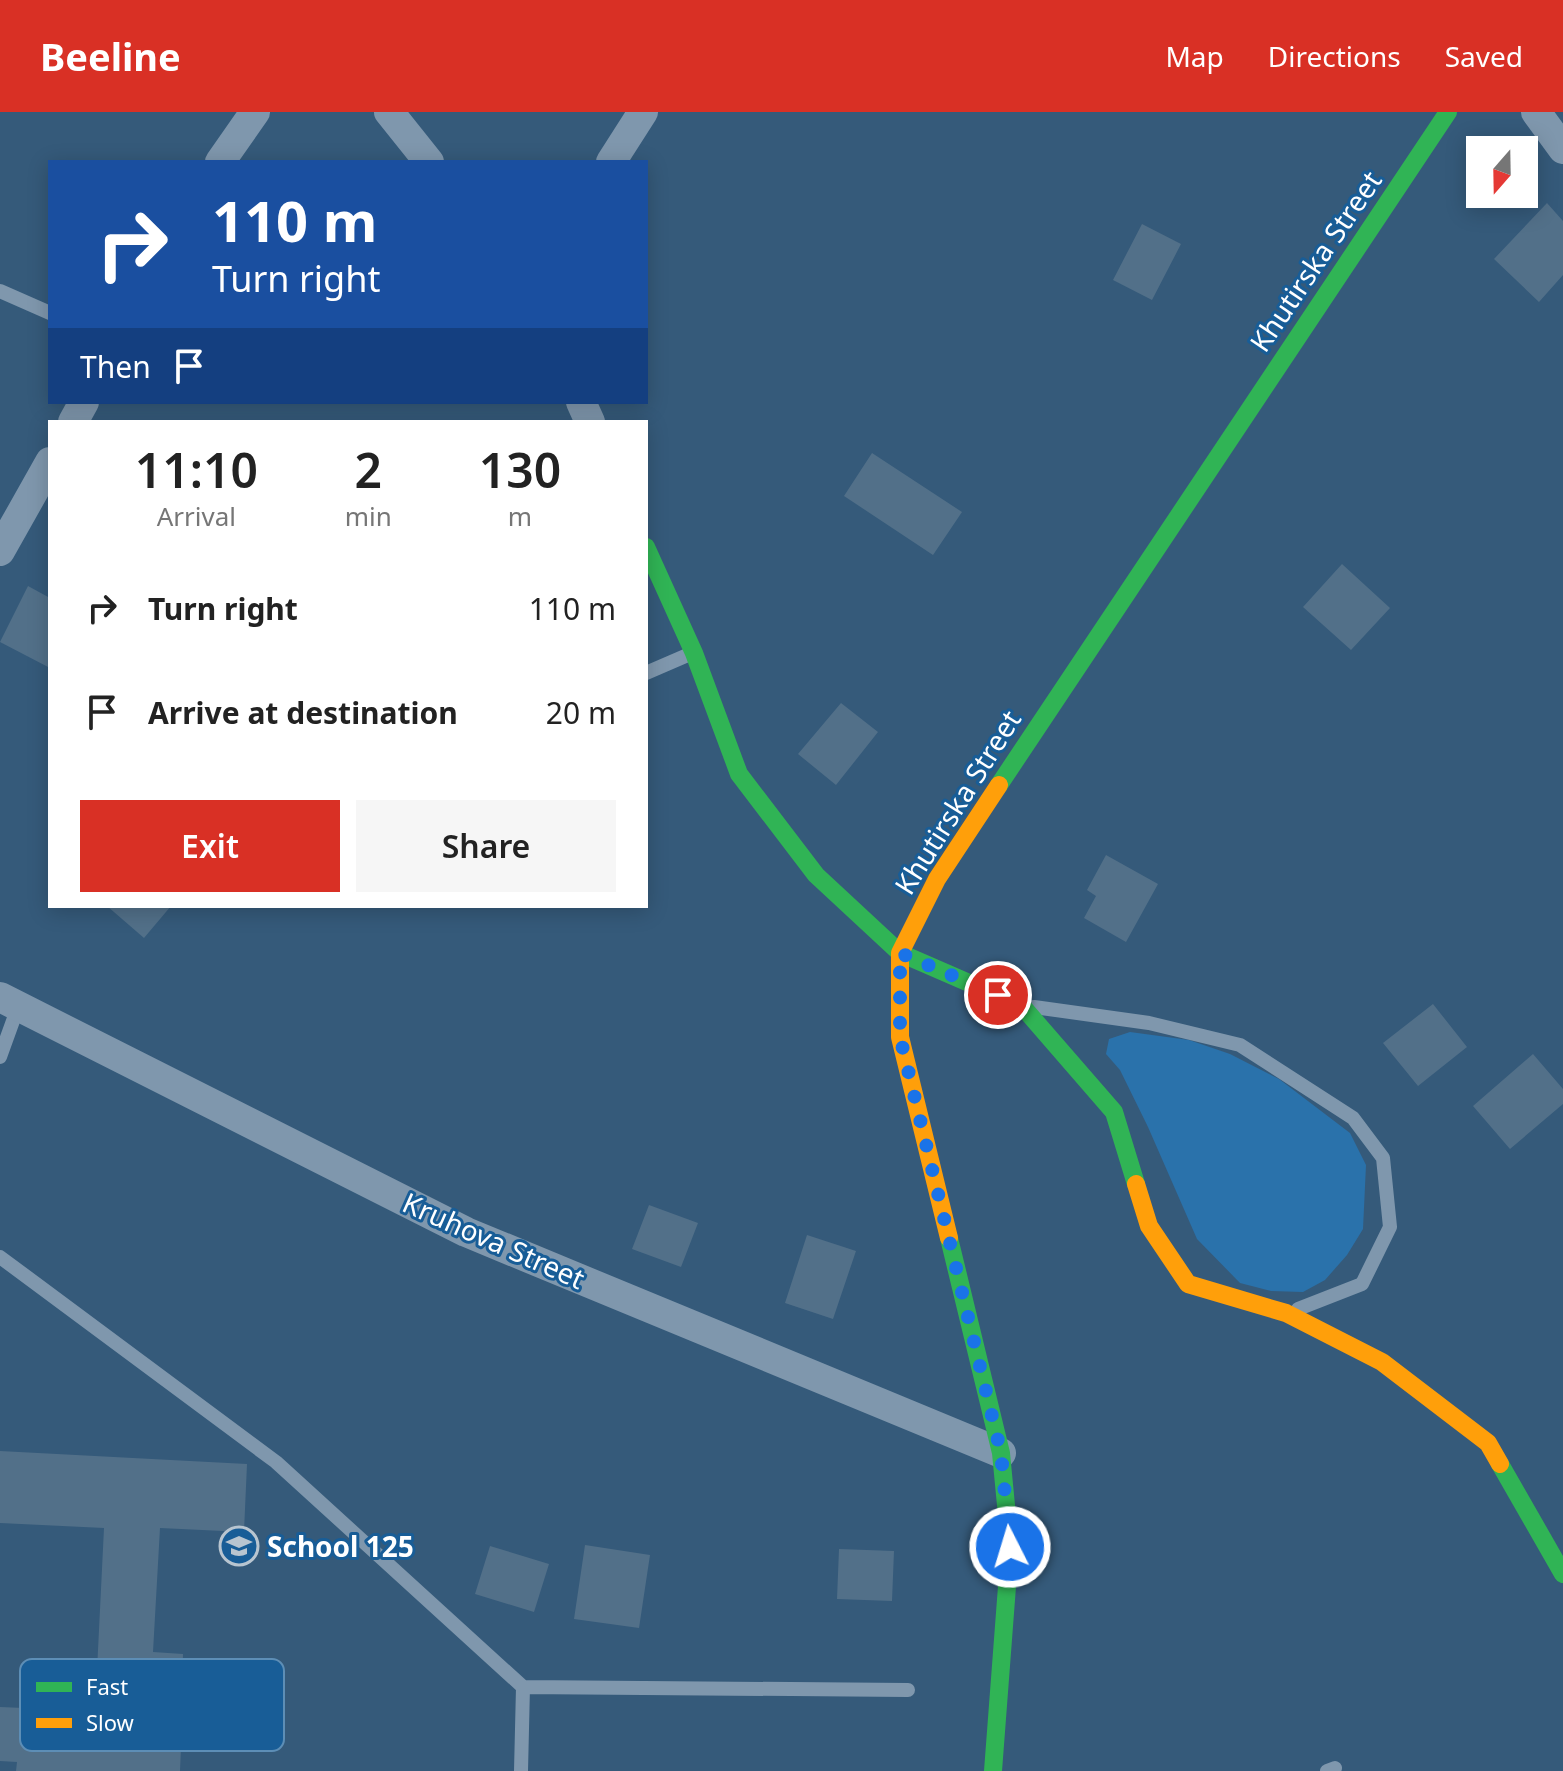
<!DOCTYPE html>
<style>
body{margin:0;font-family:"Noto Sans",sans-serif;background:#f6f6f6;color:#222;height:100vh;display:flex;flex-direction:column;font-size:30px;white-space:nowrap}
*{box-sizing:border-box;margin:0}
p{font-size:26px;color:#767676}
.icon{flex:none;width:44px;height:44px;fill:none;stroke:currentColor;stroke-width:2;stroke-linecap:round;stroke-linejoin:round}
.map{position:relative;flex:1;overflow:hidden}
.side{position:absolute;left:48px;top:308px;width:600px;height:488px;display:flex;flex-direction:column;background:#fff;border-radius:0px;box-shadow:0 4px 20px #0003}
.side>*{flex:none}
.banner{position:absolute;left:48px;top:48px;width:600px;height:244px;border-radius:0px;box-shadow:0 4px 20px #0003;background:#1a4fa0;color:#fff;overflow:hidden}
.needle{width:52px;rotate:200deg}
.controls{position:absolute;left:1466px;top:24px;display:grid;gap:16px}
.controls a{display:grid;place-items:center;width:72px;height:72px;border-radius:0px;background:#fff;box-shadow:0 4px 20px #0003;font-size:40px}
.pin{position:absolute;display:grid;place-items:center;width:68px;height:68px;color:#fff;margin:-34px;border:4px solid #fff;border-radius:50%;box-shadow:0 2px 8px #0007}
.me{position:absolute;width:88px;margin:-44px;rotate:355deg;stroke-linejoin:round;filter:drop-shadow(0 0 6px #0008)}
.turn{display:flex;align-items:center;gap:28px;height:168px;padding:0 32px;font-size:36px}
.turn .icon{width:104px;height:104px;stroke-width:2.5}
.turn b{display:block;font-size:56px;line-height:68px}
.then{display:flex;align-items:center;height:76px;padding:0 32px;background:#0003;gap:16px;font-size:30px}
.eta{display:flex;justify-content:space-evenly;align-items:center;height:136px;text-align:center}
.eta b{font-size:48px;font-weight:600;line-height:56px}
.cta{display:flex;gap:16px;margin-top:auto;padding:16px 32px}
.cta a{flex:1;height:92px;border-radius:0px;background:#d93025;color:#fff;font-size:32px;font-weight:600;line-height:92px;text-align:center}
.cta a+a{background:#f6f6f6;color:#222}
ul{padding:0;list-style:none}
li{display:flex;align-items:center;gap:24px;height:104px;padding:0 32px}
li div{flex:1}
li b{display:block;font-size:30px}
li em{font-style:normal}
header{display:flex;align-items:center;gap:48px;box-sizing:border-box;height:112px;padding:0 40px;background:#d93025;color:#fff}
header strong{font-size:38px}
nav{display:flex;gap:44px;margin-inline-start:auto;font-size:28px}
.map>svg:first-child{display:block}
.green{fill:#2a72ab}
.building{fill:#527089}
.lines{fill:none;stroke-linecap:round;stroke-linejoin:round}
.lane{stroke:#7f97ad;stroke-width:14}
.street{stroke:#7f97ad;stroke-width:30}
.fast{stroke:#30b455;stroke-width:18}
.slow{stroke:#ff9f0a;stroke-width:18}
.route{stroke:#1a73e8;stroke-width:14;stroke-dasharray:0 25.2}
.labels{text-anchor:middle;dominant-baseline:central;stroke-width:6;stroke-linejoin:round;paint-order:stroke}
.street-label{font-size:28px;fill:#fff;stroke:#185d97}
.poi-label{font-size:28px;font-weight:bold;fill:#fff;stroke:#185d97;text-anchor:start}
.key{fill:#185d97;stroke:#5d8eb6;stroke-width:2}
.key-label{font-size:22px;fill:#fff}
</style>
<header>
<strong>Beeline</strong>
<nav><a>Map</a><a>Directions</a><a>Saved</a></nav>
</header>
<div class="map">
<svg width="1563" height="1659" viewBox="0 0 1563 1659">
<rect width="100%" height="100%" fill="#355a7a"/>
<path class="green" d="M 1130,920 L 1189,928 L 1230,942 L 1279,967 L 1350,1021 L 1366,1053 L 1363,1117 L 1347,1143 L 1325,1168 L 1303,1180 L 1271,1179 L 1240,1171 L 1197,1127 L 1148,1015 L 1120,958 L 1106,942 L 1109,927 Z"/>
<path class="building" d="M 1547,91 L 1563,109 L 1563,163 L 1539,190 L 1494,147 Z
M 1142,112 L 1181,132 L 1152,188 L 1113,168 Z
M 872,341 L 962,400 L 933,443 L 844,384 Z
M 1342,452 L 1390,496 L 1351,538 L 1303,495 Z
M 28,474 L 50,486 L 50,556 L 0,530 Z
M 841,591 L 878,620 L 836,673 L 798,642 Z
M 1106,743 L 1158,772 L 1126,830 L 1084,806 L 1096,784 L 1087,778 Z
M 107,794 L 171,794 L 144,826 Z
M 1433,892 L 1467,935 L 1418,974 L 1383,931 Z
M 1533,942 L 1563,977 L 1563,992 L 1510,1037 L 1473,994 Z
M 649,1093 L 698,1111 L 681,1155 L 632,1137 Z
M 807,1123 L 856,1139 L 833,1207 L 785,1191 Z
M 0,1339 L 247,1352 L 244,1420 L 160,1416 L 153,1540 L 183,1542 L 182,1573 L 151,1572 L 148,1633 L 181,1635 L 180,1659 L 16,1659 L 17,1650 L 0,1649 L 0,1595 L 95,1599 L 104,1416 L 0,1411 Z
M 585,1433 L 650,1443 L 639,1516 L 574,1507 Z
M 490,1434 L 549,1452 L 534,1500 L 475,1482 Z
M 839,1437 L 894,1439 L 892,1489 L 837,1487 Z"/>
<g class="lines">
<path class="lane" d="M 0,179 L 50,201
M 646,561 L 690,542
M 1034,895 L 1149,911 L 1240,933 L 1353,1006 L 1383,1046 L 1390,1115 L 1362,1172 L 1298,1197
M 0,945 L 18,895
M 0,1145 L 276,1350 L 523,1575 L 908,1578
M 521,1659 L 523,1575
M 1327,1659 L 1335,1656"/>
<path class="street" d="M 389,0 L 429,50
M 1536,0 L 1563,37
M 220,50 L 255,0
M 611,50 L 643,0
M 581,290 L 590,310
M 73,310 L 84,290
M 0,439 L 50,350
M 0,885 L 466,1120 L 1001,1341"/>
<path class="fast" d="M 646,435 L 694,541 L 739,662 L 816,763 L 900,841 L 1022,894 L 1114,1000 L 1136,1072
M 999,673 L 1448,0
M 949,1126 L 1001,1341 L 1010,1435 L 993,1659
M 1500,1352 L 1563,1462"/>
<path class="slow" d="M 1136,1072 L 1149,1114 L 1188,1172 L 1286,1201 L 1382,1250 L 1488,1331 L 1500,1352
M 949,1126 L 900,925 L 900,841 L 937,767 L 999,673"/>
</g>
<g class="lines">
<path class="route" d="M 998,883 L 900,841 L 900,925 L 1001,1341 L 1010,1435"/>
</g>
<defs>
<g id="school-ring" transform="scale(2)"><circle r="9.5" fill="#185d97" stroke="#b8c5d0" stroke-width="1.5"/><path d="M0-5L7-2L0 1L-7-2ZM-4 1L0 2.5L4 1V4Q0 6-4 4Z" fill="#b8c5d0"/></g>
</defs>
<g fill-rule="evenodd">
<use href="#school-ring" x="239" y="1434"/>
</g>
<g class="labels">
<g class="street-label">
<text transform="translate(1315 149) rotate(-56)">Khutirska Street</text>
<text transform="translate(957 690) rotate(-58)">Khutirska Street</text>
<text transform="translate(494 1128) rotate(24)">Kruhova Street</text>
</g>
<g class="poi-label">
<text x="267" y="1434">School 125</text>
</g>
</g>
<rect x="20" y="1547" width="264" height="92" rx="12" class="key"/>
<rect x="36" y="1570" width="36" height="10" fill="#30b455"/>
<rect x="36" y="1606" width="36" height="10" fill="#ff9f0a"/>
<g class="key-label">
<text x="86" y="1583">Fast</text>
<text x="86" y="1619">Slow</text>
</g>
</svg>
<div class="controls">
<a><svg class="needle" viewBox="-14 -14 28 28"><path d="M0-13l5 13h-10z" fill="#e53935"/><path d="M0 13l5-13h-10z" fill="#767676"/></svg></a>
</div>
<div class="pin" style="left:998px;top:883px;background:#d93025"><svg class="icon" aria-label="arrive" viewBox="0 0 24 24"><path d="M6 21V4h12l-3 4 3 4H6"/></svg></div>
<svg class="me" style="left:1010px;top:1435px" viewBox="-20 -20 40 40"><circle r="17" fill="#1a73e8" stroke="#fff" stroke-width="3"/><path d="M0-11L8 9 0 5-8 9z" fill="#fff"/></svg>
<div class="banner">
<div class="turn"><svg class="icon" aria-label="right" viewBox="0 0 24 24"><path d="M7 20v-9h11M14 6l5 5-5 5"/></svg><div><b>110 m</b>Turn right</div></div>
<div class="then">Then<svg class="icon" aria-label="arrive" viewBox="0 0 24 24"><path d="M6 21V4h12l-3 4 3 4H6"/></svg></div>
</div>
<section class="side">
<div class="eta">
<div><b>11:10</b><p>Arrival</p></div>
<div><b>2</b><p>min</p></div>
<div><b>130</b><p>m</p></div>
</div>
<ul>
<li><svg class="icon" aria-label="right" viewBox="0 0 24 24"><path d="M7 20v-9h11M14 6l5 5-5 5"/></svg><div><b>Turn right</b></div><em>110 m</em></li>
<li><svg class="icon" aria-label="arrive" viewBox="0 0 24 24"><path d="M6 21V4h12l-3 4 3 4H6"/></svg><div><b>Arrive at destination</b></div><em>20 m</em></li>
</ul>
<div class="cta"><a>Exit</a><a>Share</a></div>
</section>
</div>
